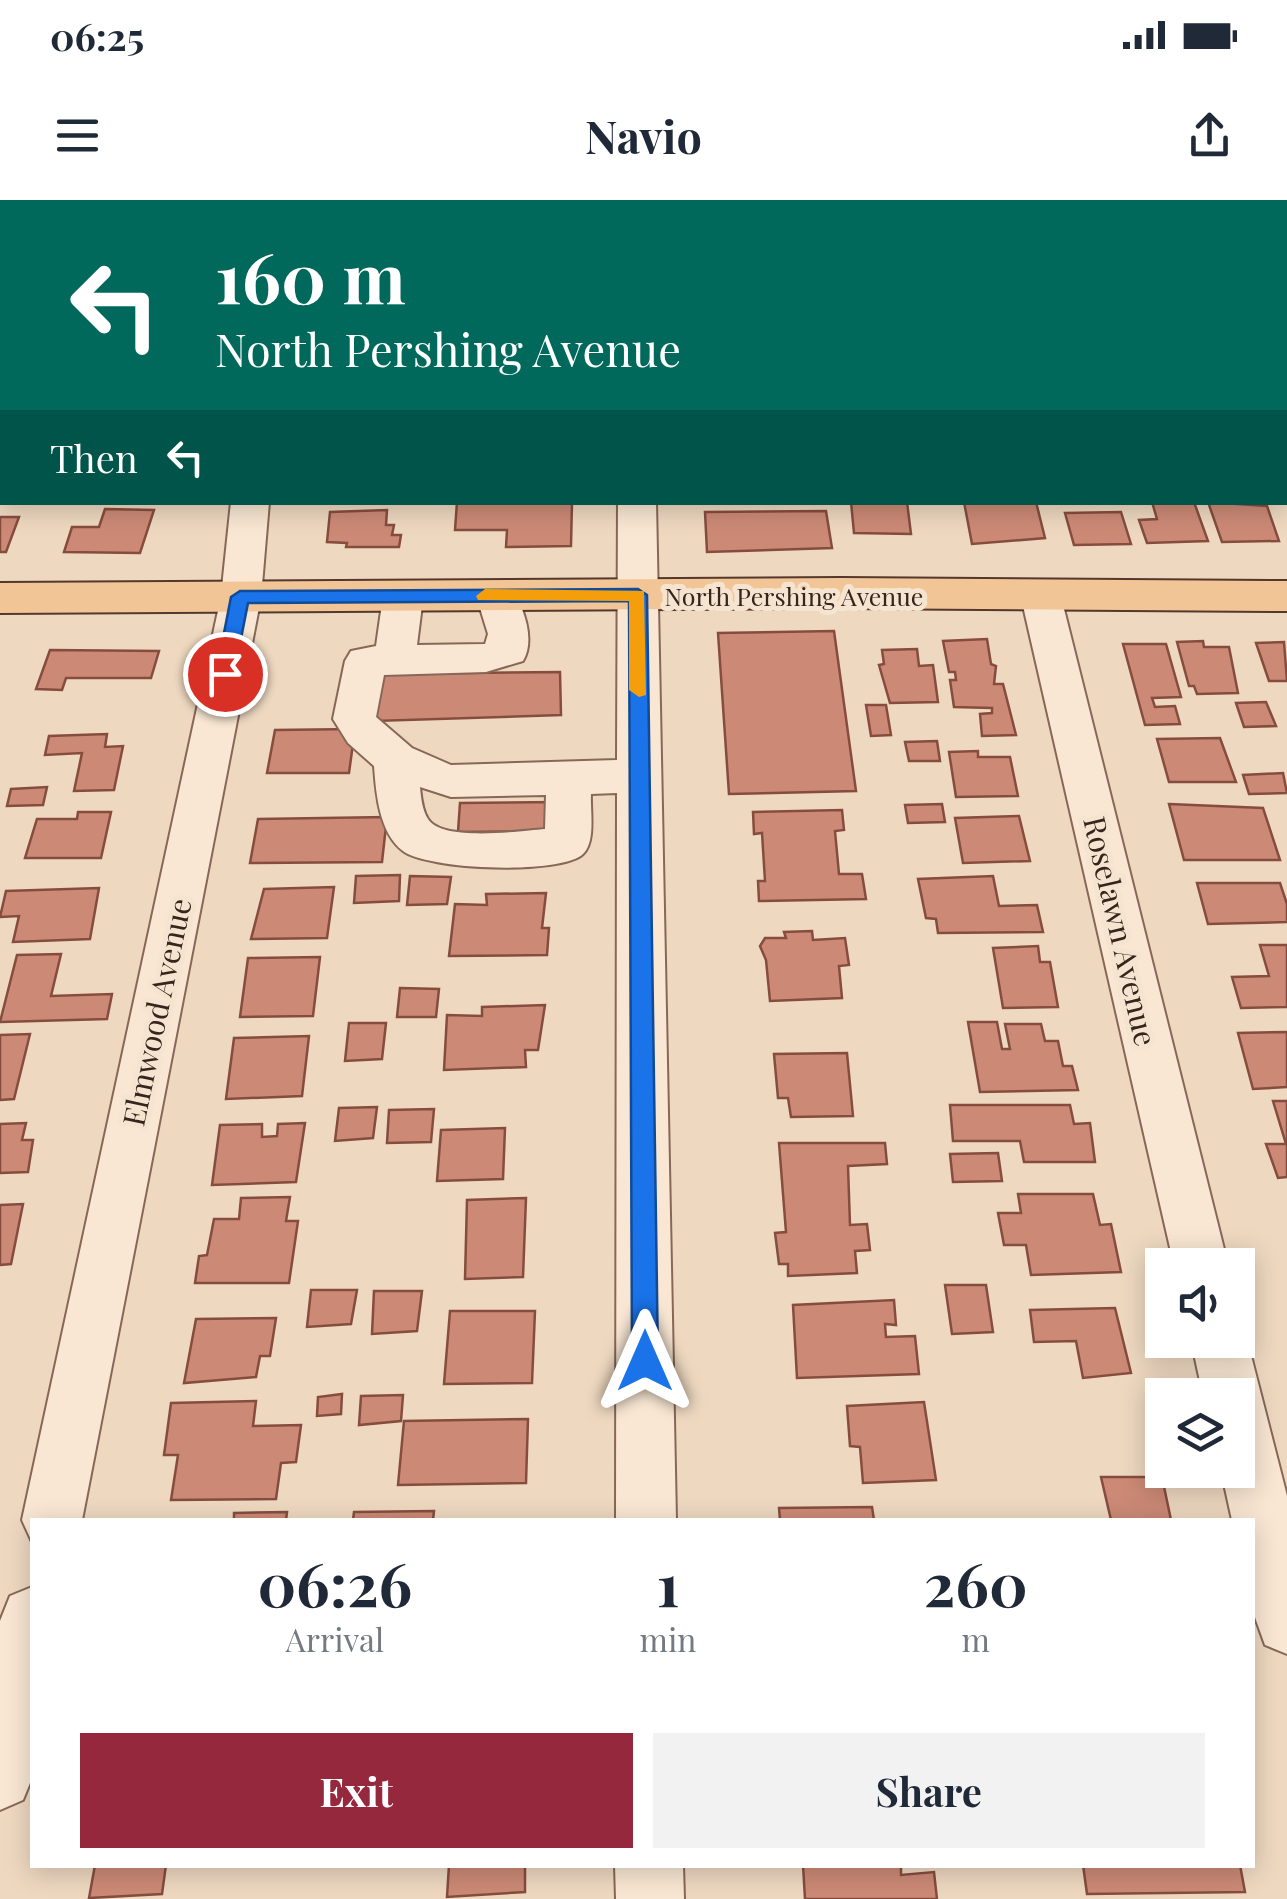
<!DOCTYPE html>
<style>
body{margin:0;font-family:"Playfair Display",serif;background:#f2f2f3;color:#1f2937;height:100vh;display:flex;flex-direction:column;font-size:38px;white-space:nowrap}
*{box-sizing:border-box;margin:0}
p{font-size:32px;color:#747a83}
.icon{flex:none;width:55px;height:55px;fill:none;stroke:currentColor;stroke-width:2;stroke-linecap:round;stroke-linejoin:round}
.map{position:relative;flex:1;overflow:hidden}
.sheet{position:absolute;left:30px;top:1318px;width:1225px;height:350px;display:flex;flex-direction:column;background:#fff;border-radius:0px;box-shadow:0 5px 25px #0003}
.sheet>*{flex:none}
.top-card{position:absolute;left:0px;top:0px;width:1288px;height:305px;box-shadow:0 5px 25px #0003;background:#00695c;color:#fff;overflow:hidden}
.buttons{position:absolute;left:1145px;top:1048px;display:grid;gap:20px}
.buttons a{display:grid;place-items:center;width:110px;height:110px;border-radius:0px;background:#fff;box-shadow:0 5px 25px #0003;font-size:50px}
.pin{position:absolute;display:grid;place-items:center;width:85px;height:85px;color:#fff;margin:-42px;border:5px solid #fff;border-radius:50%;box-shadow:0 2px 10px #0007}
.me{position:absolute;width:110px;margin:-55px;rotate:0deg;stroke-linejoin:round;filter:drop-shadow(0 0 8px #0008)}
.turn{display:flex;align-items:center;gap:35px;height:210px;padding:0 50px;font-size:45px}
.turn .icon{width:130px;height:130px;stroke-width:2.5}
.turn b{display:block;font-size:70px;line-height:85px}
.then{display:flex;align-items:center;height:95px;padding:0 50px;background:#0003;gap:20px;font-size:38px}
.eta{display:flex;justify-content:space-evenly;align-items:center;height:170px;text-align:center}
.eta b{font-size:60px;font-weight:700;line-height:70px}
.action{display:flex;gap:20px;margin-top:auto;padding:20px 50px}
.action a{flex:1;height:115px;border-radius:0px;background:#96283d;color:#fff;font-size:40px;font-weight:700;line-height:115px;text-align:center}
.action a+a{background:#f2f2f3;color:#1f2937}
.status{display:flex;justify-content:space-between;align-items:center;height:70px;padding:0 50px;background:#fff;direction:ltr}
.status svg{height:28px;fill:currentColor}
header{display:flex;justify-content:space-between;align-items:center;height:130px;padding:0 50px;background:#fff;font-size:45px;font-weight:700}
.map>svg:first-child{display:block}
.building{fill:#cc8a76;stroke:#864d3e;stroke-width:2.5}
.lines{fill:none;stroke-linecap:round;stroke-linejoin:round}
.minor-casing{stroke:#876858;stroke-width:4}
.major-casing{stroke:#54382d;stroke-width:4}
.minor{fill:#f9e7d3;fill-rule:evenodd}
.major{fill:#f2c597;fill-rule:evenodd}
.route{fill:#1a73e8;stroke:#114b97;stroke-width:2.5}
.slow{fill:#f59e0b}
.labels{text-anchor:middle;dominant-baseline:central;stroke-width:10;stroke-linejoin:round;paint-order:stroke}
.far-street-label{font-size:25px;fill:#36241d;stroke:#f5e4d0}
.street-label{font-size:30px;fill:#36241d;stroke:#f5e4d0}
</style>
<div class="status"><b>06:25</b><svg viewBox="0 0 49 12"><path d="M0 12V9h3v3zM5 12V6h3v6zM10 12V3h3v9zM15 12V0h3v12zM26 1h20v11H26zM47 4h2v5h-2z"/></svg></div>
<header><svg class="icon" aria-label="menu" viewBox="0 0 24 24"><path d="M4 6h16M4 12h16M4 18h16"/></svg>Navio<svg class="icon" aria-label="share" viewBox="0 0 24 24"><path d="M12 15V3M7 8l5-5 5 5M5 13v7h14v-7"/></svg></header>
<div class="map">
<svg width="1287" height="1699" viewBox="0 0 1287 1699">
<rect width="100%" height="100%" fill="#eed8c0"/>
<path class="building" d="M 457,302 L 572,302 L 571,346 L 506,347 L 507,330 L 455,330 Z
M 851,302 L 907,302 L 911,334 L 854,333 Z
M 964,302 L 1036,302 L 1045,338 L 972,344 Z
M 1152,302 L 1194,302 L 1208,341 L 1147,343 L 1139,320 L 1157,319 Z
M 1208,302 L 1267,306 L 1279,341 L 1222,342 Z
M 105,309 L 154,310 L 140,353 L 64,352 L 72,327 L 99,327 Z
M 387,310 L 386,325 L 394,325 L 392,335 L 401,335 L 399,347 L 346,347 L 347,343 L 327,342 L 330,312 Z
M 826,311 L 832,348 L 707,352 L 705,312 Z
M 1121,312 L 1131,344 L 1074,345 L 1065,313 Z
M 0,317 L 19,317 L 6,352 L 0,352 Z
M 834,431 L 856,591 L 729,594 L 718,433 Z
M 987,439 L 991,464 L 996,466 L 994,484 L 1003,484 L 1016,535 L 982,536 L 980,514 L 992,513 L 992,508 L 954,507 L 950,480 L 956,480 L 955,472 L 949,472 L 943,441 Z
M 1203,441 L 1204,447 L 1229,447 L 1238,493 L 1197,494 L 1194,486 L 1189,486 L 1177,442 Z
M 1284,442 L 1287,481 L 1269,481 L 1256,443 Z
M 1123,444 L 1166,444 L 1181,497 L 1152,498 L 1155,507 L 1175,506 L 1180,524 L 1145,525 Z
M 917,449 L 919,466 L 933,465 L 938,502 L 890,503 L 879,465 L 884,464 L 882,450 Z
M 50,450 L 159,451 L 151,478 L 66,478 L 62,490 L 36,489 Z
M 560,472 L 561,515 L 374,521 L 378,474 Z
M 1266,502 L 1276,526 L 1244,527 L 1236,503 Z
M 866,505 L 886,505 L 891,535 L 871,536 Z
M 355,529 L 349,573 L 267,573 L 275,530 Z
M 107,534 L 105,547 L 123,546 L 114,590 L 74,591 L 82,553 L 45,555 L 49,536 Z
M 1220,538 L 1236,582 L 1169,582 L 1157,539 Z
M 937,541 L 940,561 L 909,561 L 905,542 Z
M 978,551 L 978,557 L 1010,557 L 1018,596 L 956,597 L 949,552 Z
M 1283,573 L 1287,593 L 1249,594 L 1243,575 Z
M 47,587 L 43,605 L 7,606 L 11,589 Z
M 556,602 L 555,631 L 458,632 L 460,603 Z
M 942,604 L 945,622 L 908,623 L 905,605 Z
M 1169,604 L 1263,608 L 1280,660 L 1184,660 Z
M 842,610 L 844,630 L 835,631 L 839,674 L 862,674 L 866,699 L 759,701 L 758,681 L 765,681 L 762,633 L 754,634 L 753,612 Z
M 78,612 L 111,612 L 101,658 L 25,658 L 37,619 L 77,619 Z
M 1019,616 L 1030,661 L 963,663 L 955,618 Z
M 387,617 L 382,662 L 250,663 L 258,619 Z
M 400,675 L 399,701 L 354,703 L 356,676 Z
M 410,676 L 451,677 L 447,704 L 407,705 Z
M 993,676 L 999,706 L 1037,705 L 1043,732 L 938,733 L 936,719 L 926,718 L 918,679 Z
M 1197,683 L 1280,683 L 1287,704 L 1287,722 L 1208,724 Z
M 334,687 L 327,738 L 251,739 L 264,689 Z
M 99,688 L 90,739 L 13,742 L 19,716 L 0,717 L 6,691 Z
M 546,693 L 542,728 L 549,728 L 547,755 L 449,756 L 455,704 L 487,705 L 486,694 Z
M 812,731 L 813,740 L 845,738 L 849,765 L 839,766 L 842,798 L 770,801 L 766,760 L 760,746 L 765,738 L 786,738 L 784,732 Z
M 1260,745 L 1287,745 L 1287,807 L 1241,808 L 1232,777 L 1269,776 Z
M 1038,746 L 1040,762 L 1050,762 L 1058,807 L 1003,808 L 993,748 Z
M 61,754 L 51,796 L 112,794 L 107,819 L 0,822 L 17,755 Z
M 320,757 L 313,816 L 240,817 L 248,758 Z
M 400,788 L 439,789 L 436,817 L 397,817 Z
M 545,805 L 538,850 L 525,850 L 526,867 L 444,870 L 447,815 L 482,816 L 482,807 Z
M 968,822 L 997,822 L 1002,849 L 1010,849 L 1005,824 L 1041,824 L 1045,841 L 1058,841 L 1063,866 L 1072,866 L 1078,890 L 980,892 Z
M 349,823 L 386,823 L 382,859 L 345,861 Z
M 1287,832 L 1287,887 L 1253,889 L 1238,833 Z
M 30,834 L 14,899 L 0,900 L 0,835 Z
M 309,836 L 302,896 L 226,899 L 234,838 Z
M 847,853 L 853,916 L 791,917 L 788,898 L 778,898 L 774,854 Z
M 1273,901 L 1287,901 L 1287,977 L 1278,978 L 1266,944 L 1286,944 Z
M 950,905 L 1070,905 L 1074,924 L 1090,923 L 1095,962 L 1024,962 L 1020,941 L 953,941 Z
M 377,907 L 373,938 L 335,941 L 339,908 Z
M 434,909 L 431,942 L 387,943 L 389,910 Z
M 26,923 L 22,940 L 33,940 L 28,972 L 0,973 L 0,924 Z
M 305,923 L 296,982 L 212,985 L 220,925 L 262,924 L 262,937 L 277,936 L 278,924 Z
M 505,928 L 503,979 L 437,981 L 441,930 Z
M 779,943 L 885,943 L 887,964 L 848,966 L 850,1025 L 867,1024 L 870,1050 L 855,1051 L 857,1073 L 788,1076 L 788,1064 L 779,1064 L 775,1033 L 786,1032 Z
M 998,953 L 1002,981 L 953,982 L 950,954 Z
M 1018,994 L 1093,994 L 1100,1025 L 1111,1024 L 1121,1072 L 1031,1075 L 1026,1045 L 1004,1045 L 998,1013 L 1021,1013 Z
M 290,997 L 286,1021 L 298,1021 L 289,1083 L 195,1083 L 199,1056 L 207,1055 L 214,1019 L 239,1019 L 241,998 Z
M 526,998 L 523,1077 L 465,1079 L 467,1000 Z
M 23,1004 L 11,1064 L 0,1065 L 0,1005 Z
M 945,1085 L 986,1085 L 993,1132 L 952,1134 Z
M 311,1090 L 357,1090 L 351,1124 L 307,1127 Z
M 374,1091 L 422,1091 L 417,1131 L 372,1134 Z
M 894,1100 L 896,1125 L 885,1124 L 886,1137 L 915,1136 L 919,1174 L 797,1178 L 793,1105 Z
M 1115,1108 L 1131,1173 L 1083,1178 L 1076,1141 L 1034,1142 L 1030,1110 Z
M 450,1111 L 535,1111 L 532,1183 L 444,1184 Z
M 276,1118 L 270,1156 L 260,1156 L 256,1177 L 184,1183 L 196,1119 Z
M 342,1194 L 341,1214 L 317,1216 L 318,1197 Z
M 403,1195 L 401,1221 L 359,1225 L 361,1196 Z
M 256,1201 L 253,1226 L 301,1225 L 296,1262 L 281,1263 L 276,1299 L 171,1300 L 178,1255 L 164,1255 L 171,1203 Z
M 924,1202 L 936,1280 L 863,1283 L 860,1247 L 850,1246 L 847,1206 Z
M 528,1219 L 526,1283 L 398,1285 L 404,1221 Z
M 1101,1277 L 1162,1277 L 1171,1320 L 1111,1320 Z
M 872,1307 L 874,1320 L 780,1320 L 779,1308 Z
M 434,1311 L 433,1320 L 353,1320 L 354,1312 Z
M 287,1312 L 286,1320 L 234,1320 L 234,1313 Z
M 95,1665 L 166,1665 L 162,1694 L 89,1698 Z
M 449,1665 L 525,1665 L 525,1692 L 447,1697 Z
M 803,1665 L 901,1665 L 901,1675 L 934,1672 L 937,1699 L 805,1699 Z
M 1083,1665 L 1240,1665 L 1245,1692 L 1087,1694 Z"/>
<g class="lines">
<g class="minor-casing">
<path id="minor" d="M 594,0 L 634,0 L 636,2 L 596,2 Z
M 1285,150 L 1287,150 L 1287,170 L 1285,170 Z
M 231,302 L 269,302 L 261,397 L 82,1320 L 32,1320 L 32,1342 L 22,1320 L 221,397 Z
M 618,302 L 656,302 L 676,1320 L 616,1320 L 617,593 L 591,594 C 590,610 596,642 583,654 C 561,675 428,670 403,651 C 379,633 376,593 374,566 L 348,543 L 333,519 L 345,461 L 351,451 L 376,446 L 383,397 L 389,387 L 403,383 L 417,387 L 423,397 L 417,445 L 485,444 L 488,434 L 476,395 L 482,385 L 496,381 L 510,385 C 523,406 536,439 523,461 L 486,472 L 384,475 L 376,517 L 412,548 L 451,565 L 617,560 ZM 420,587 L 451,597 L 546,595 L 545,629 C 520,631 442,642 428,619 C 422,610 421,597 420,587 Z
M 1041,383 L 1055,387 L 1061,397 L 1228,1065 L 1174,1065 L 1021,397 L 1027,387 Z
M 1238,1120 L 1247,1140 L 1287,1296 L 1287,1454 L 1265,1445 L 1252,1409 L 1252,1320 L 1232,1320 L 1221,1270 L 1238,1270 L 1238,1195 L 1203,1195 L 1191,1140 L 1238,1140 Z
M 32,1387 L 32,1578 L 23,1600 L 0,1610 L 0,1421 L 10,1396 Z
M 615,1665 L 683,1665 L 684,1699 L 616,1699 Z"/>
</g>
<g class="major-casing">
<path id="major" d="M 841,378 L 1287,381 L 1287,411 L 841,408 L 0,413 L 0,383 Z"/>
</g>
<use href="#minor" class="minor"/>
<use href="#major" class="major"/>
</g>
<path class="route" d="M 638,389 L 647,395 L 658,1161 L 654,1170 L 645,1173 L 636,1170 L 632,1161 L 629,401 L 248,403 L 234,474 L 225,481 L 216,474 L 231,397 L 240,391 Z"/>
<path class="slow" d="M 485,389 L 644,391 L 646,495 L 639,497 L 629,490 L 629,401 L 478,400 L 476,396 Z"/>
<g class="labels">
<g class="far-street-label">
<text x="794" y="395">North Pershing Avenue</text>
</g>
<g class="street-label">
<text transform="translate(1121 731) rotate(77)">Roselawn Avenue</text>
<text transform="translate(156 812) rotate(-78)">Elmwood Avenue</text>
</g>
</g>
</svg>
<div class="buttons">
<a><svg class="icon" aria-label="sound" viewBox="0 0 24 24"><path d="M4 9h4l5-4v14l-5-4H4zM17 9q2 3 0 6"/></svg></a>
<a><svg class="icon" aria-label="layers" viewBox="0 0 24 24"><path d="M12 4l9 5-9 5-9-5zM3 14l9 5 9-5"/></svg></a>
</div>
<div class="pin" style="left:225px;top:474px;background:#d93025"><svg class="icon" aria-label="arrive" viewBox="0 0 24 24"><path d="M6 21V4h12l-3 4 3 4H6"/></svg></div>
<svg class="me" style="left:645px;top:1161px" viewBox="-20 -20 40 40"><path d="M0-17L14 15 0 8-14 15z" fill="#1a73e8" stroke="#fff" stroke-width="4"/></svg>
<div class="top-card">
<div class="turn"><svg class="icon" aria-label="left" viewBox="0 0 24 24"><path d="M17 20v-9H6M10 6l-5 5 5 5"/></svg><div><b>160 m</b>North Pershing Avenue</div></div>
<div class="then">Then<svg class="icon" aria-label="left" viewBox="0 0 24 24"><path d="M17 20v-9H6M10 6l-5 5 5 5"/></svg></div>
</div>
<section class="sheet">
<div class="eta">
<div><b>06:26</b><p>Arrival</p></div>
<div><b>1</b><p>min</p></div>
<div><b>260</b><p>m</p></div>
</div>
<div class="action"><a>Exit</a><a>Share</a></div>
</section>
</div>
